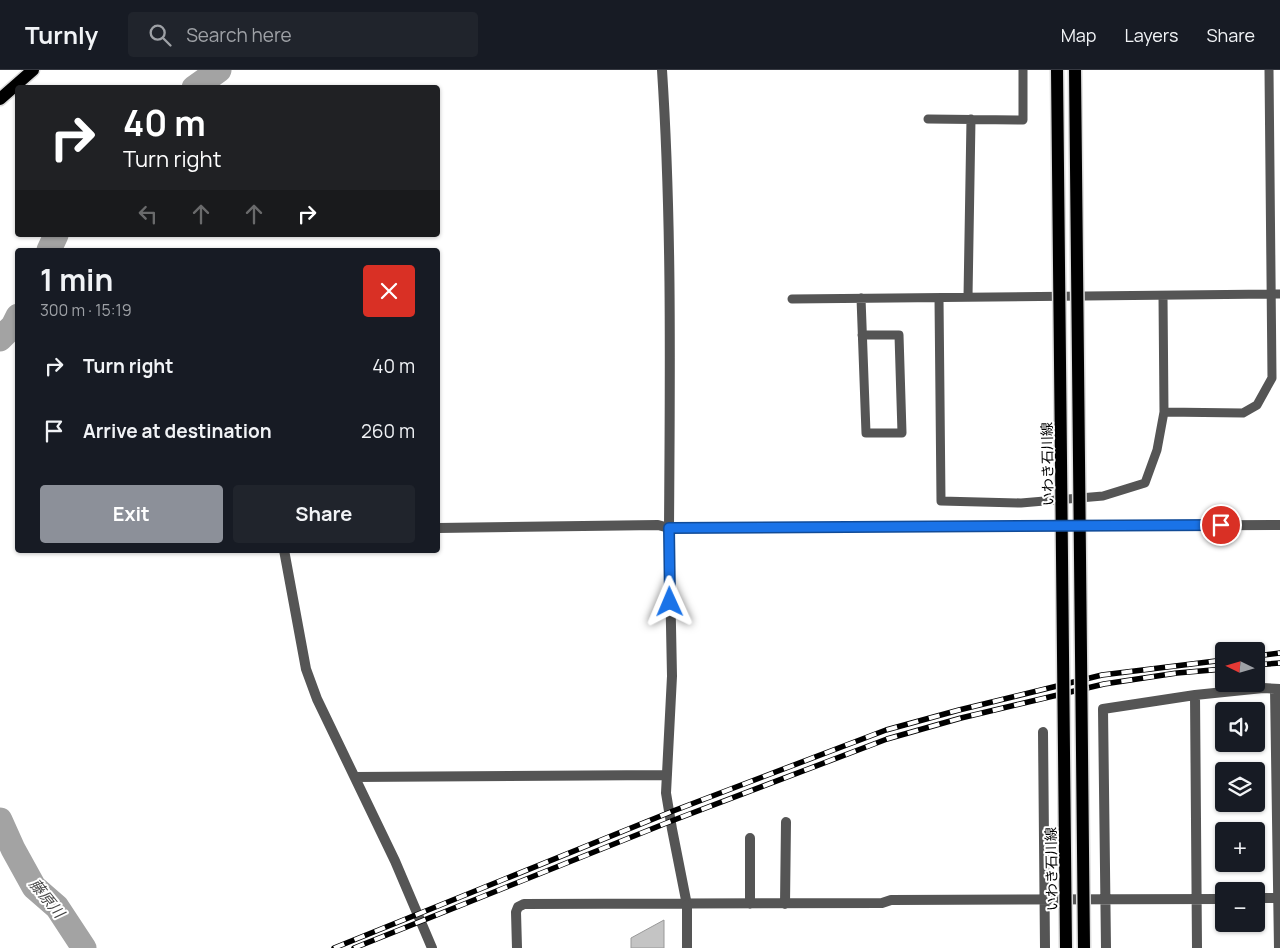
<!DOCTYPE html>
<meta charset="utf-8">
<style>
body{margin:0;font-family:Manrope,"Noto Sans JP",sans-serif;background:#20242c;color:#f1f3f6;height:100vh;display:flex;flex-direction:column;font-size:19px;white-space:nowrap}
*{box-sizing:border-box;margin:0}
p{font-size:16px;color:#9ea1a6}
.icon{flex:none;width:28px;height:28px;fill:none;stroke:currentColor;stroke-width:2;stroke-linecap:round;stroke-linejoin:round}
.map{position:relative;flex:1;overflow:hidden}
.details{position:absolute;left:15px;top:178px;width:425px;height:305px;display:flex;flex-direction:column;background:#171b24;border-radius:5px;box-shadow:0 1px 4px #0004}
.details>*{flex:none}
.banner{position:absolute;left:15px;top:15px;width:425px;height:152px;border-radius:5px;box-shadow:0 1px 4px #0004;background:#202124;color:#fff;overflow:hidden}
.needle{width:32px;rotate:275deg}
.fabs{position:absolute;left:1215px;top:572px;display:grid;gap:10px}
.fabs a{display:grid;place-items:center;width:50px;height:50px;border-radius:5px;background:#171b24;box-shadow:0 1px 4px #0004;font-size:25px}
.pin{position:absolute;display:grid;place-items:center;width:42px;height:42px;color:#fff;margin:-21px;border:2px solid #fff;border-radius:50%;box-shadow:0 1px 5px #0007}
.me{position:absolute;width:55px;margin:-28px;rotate:359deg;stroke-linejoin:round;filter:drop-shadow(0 0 4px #0008)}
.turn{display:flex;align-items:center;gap:18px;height:105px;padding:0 25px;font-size:22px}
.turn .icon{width:65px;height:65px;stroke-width:2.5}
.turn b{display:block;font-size:35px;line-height:42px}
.lanes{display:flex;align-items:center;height:48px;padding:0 25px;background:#0003;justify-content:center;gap:25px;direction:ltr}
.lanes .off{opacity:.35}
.round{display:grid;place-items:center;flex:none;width:52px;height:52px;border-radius:5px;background:#20242c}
.summary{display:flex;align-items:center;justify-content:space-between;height:85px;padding:0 25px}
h1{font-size:30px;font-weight:700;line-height:38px}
.cta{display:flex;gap:10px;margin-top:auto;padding:10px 25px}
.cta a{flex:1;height:58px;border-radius:5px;background:#8c9099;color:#fff;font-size:20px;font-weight:700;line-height:58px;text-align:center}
.cta a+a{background:#20242c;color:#f1f3f6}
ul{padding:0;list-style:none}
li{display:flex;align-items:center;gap:15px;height:65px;padding:0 25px}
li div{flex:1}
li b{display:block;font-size:19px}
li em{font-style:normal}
header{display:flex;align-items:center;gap:30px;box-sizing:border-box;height:70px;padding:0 25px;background:#171b24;border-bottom:1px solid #363941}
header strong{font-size:24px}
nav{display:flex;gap:28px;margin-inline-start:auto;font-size:18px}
.search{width:350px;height:45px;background:#20242c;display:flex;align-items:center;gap:12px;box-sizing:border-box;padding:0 18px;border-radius:5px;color:#9ea1a6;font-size:19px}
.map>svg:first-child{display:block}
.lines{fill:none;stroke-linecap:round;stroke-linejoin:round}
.river{stroke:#a3a3a3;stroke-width:25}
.building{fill:#c4c4c4;stroke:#999}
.primary-casing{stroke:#dbdbdb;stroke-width:15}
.service{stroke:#555;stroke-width:9}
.minor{stroke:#555;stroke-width:10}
.tertiary{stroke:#555;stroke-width:10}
.primary{stroke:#000;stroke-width:12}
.rail-casing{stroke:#000;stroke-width:5.5}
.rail{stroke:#fff;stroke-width:4;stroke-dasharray:11;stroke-linecap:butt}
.primary-bridge-casing{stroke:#dbdbdb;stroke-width:15;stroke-linecap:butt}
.primary-bridge{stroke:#000;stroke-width:12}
.route-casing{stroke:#114b97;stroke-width:12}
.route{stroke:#1a73e8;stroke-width:9}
.labels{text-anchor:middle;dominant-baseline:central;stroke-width:4;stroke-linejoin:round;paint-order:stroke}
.street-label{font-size:14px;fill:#000;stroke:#fff}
.water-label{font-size:15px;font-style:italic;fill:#444;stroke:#fff}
</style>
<header>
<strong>Turnly</strong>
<div class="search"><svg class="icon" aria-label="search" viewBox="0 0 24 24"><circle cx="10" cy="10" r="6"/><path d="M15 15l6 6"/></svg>Search here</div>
<nav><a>Map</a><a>Layers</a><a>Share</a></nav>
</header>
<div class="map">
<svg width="1280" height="878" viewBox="0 0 1280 878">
<rect width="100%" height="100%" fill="#fff"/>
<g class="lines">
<path class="river" d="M 194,18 L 219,0
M 49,180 L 56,165
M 0,269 L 13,256 L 18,246
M 0,750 L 13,779 L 34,817 L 57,837 L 84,878"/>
</g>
<path class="building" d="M 664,850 L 664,878 L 631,878 L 631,868 Z"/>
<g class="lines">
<g class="primary-casing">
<path id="primary" d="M 0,29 L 33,0"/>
</g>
<path class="service" d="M 928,49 L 1023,50 L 1023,0
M 968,227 L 971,49
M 861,228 L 866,363 L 902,363 L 899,265 L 862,265
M 939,228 L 941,431 L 1021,433 L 1103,426 L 1145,413 L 1157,380 L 1164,342 L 1163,226
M 792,229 L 1280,224
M 1164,342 L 1243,343 L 1257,335 L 1272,308 L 1269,0"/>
<path class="minor" d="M 438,458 L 658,455 L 669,458 L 672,606 L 666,723 L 672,759 L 687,835
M 284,480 L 306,599 L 317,629 L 395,791 L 432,878
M 1275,619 L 1279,878
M 1195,625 L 1197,878
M 1043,662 L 1045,878
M 355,707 L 667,705
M 750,768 L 750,834
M 1256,828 L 1280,828
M 785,834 L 786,752
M 517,878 L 516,842 L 518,837 L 524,834 L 882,833 L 891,830 L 1224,829
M 1106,878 L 1103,639 L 1195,625 L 1263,618 L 1280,619"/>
<path class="tertiary" d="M 662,0 C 672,153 670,306 669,458 L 1280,455
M 687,878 L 687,835"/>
<use href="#primary" class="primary"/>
<g class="rail-casing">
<path id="rail" d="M 1256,586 L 1280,583
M 1256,595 L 1280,593
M 334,878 L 673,741 L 886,660 L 959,640 L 1102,605 L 1224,590
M 354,878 L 674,750 L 887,669 L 961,648 L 1104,614 L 1177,603 L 1224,599"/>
</g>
<use href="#rail" class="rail"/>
<g class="primary-bridge-casing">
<path id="primary-bridge" d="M 1057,0 L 1066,878
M 1075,0 L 1084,878"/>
</g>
<use href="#primary-bridge" class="primary-bridge"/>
</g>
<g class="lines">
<g class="route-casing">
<path id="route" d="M 670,532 L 669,458 L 1221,455"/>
</g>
<use href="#route" class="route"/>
</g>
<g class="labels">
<g class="street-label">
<text transform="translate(1047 394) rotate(-91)">いわき石川線</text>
<text transform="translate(1051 799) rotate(-91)">いわき石川線</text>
</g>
<g class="water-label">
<text transform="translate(47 828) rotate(51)">藤原川</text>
</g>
</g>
</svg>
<div class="fabs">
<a><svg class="needle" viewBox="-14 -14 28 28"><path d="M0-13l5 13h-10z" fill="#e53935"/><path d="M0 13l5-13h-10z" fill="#9ea1a6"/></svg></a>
<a><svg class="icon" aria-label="sound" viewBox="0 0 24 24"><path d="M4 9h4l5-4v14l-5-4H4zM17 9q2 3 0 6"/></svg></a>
<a><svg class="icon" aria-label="layers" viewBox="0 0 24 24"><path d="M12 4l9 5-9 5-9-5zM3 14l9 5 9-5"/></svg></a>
<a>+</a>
<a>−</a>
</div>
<div class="pin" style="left:1221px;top:455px;background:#d93025"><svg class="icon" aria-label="arrive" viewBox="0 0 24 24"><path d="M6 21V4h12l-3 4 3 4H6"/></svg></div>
<svg class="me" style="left:670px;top:532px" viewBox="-20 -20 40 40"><path d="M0-17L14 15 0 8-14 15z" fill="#1a73e8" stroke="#fff" stroke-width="4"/></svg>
<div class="banner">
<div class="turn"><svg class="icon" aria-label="right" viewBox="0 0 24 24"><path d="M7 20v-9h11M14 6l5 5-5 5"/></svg><div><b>40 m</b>Turn right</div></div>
<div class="lanes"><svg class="icon off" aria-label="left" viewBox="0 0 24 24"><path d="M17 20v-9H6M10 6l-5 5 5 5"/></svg><svg class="icon off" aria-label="ahead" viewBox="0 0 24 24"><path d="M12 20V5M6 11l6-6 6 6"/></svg><svg class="icon off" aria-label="ahead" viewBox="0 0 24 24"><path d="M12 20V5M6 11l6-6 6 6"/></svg><svg class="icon" aria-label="right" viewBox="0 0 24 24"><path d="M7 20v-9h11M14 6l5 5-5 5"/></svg></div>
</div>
<section class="details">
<div class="summary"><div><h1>1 min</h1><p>300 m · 15:19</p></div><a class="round" style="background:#d93025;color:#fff"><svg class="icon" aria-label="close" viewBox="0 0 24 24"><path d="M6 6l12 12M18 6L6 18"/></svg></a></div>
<ul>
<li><svg class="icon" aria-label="right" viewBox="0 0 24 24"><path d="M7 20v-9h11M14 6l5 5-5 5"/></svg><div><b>Turn right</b></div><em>40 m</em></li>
<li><svg class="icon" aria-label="arrive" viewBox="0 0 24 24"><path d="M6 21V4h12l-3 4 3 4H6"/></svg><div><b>Arrive at destination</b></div><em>260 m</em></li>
</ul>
<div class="cta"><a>Exit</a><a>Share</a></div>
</section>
</div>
